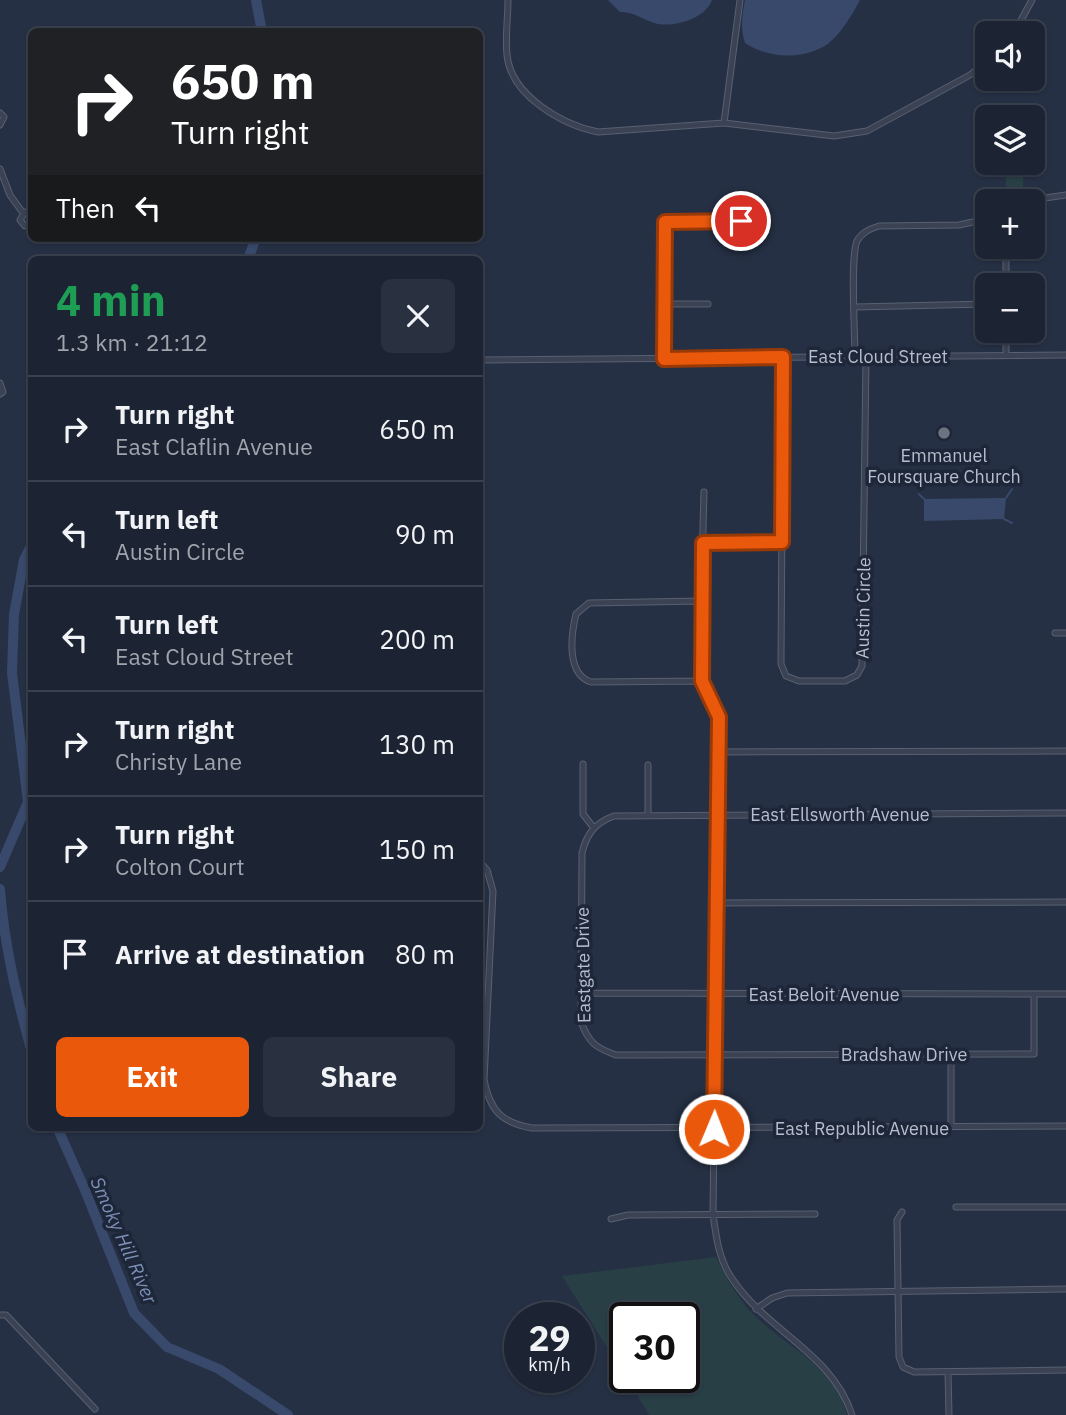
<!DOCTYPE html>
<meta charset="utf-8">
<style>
body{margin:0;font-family:"IBM Plex Sans",sans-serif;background:#29303f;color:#f1f3f6;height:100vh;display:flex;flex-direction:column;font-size:26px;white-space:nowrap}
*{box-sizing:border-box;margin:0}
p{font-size:23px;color:#a0a4ac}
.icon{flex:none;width:38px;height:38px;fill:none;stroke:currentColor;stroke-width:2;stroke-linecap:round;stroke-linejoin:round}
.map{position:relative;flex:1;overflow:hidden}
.side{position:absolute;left:28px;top:256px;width:455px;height:875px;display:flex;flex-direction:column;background:#1c2433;border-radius:10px;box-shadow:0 2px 5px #0004,0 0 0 2px #3a414e}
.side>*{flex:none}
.banner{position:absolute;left:28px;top:28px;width:455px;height:214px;border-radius:10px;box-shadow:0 2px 5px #0004,0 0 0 2px #3a414e;background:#202124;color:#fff;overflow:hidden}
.fabs{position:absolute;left:975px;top:21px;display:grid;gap:14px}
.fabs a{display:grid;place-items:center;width:70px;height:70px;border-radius:10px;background:#1c2433;box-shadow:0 2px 5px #0004,0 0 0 2px #3a414e;font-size:35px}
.speed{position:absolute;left:504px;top:1302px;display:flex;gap:14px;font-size:35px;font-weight:700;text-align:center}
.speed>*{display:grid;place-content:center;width:91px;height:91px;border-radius:50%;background:#1c2433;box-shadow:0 2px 5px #0004,0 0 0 2px #3a414e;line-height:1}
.speed small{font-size:18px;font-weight:400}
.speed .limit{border:4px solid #111;border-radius:10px;background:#fff;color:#111}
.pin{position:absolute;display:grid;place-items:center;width:60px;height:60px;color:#fff;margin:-30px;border:4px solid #fff;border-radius:50%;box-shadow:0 2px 7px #0007}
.me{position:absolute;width:77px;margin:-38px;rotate:1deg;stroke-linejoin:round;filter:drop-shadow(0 0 5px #0008)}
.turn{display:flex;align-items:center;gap:24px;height:147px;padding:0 28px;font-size:32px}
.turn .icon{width:91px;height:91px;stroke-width:2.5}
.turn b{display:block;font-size:49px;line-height:60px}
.then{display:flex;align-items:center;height:66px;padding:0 28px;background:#0003;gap:14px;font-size:26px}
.round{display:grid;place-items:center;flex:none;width:74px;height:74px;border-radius:10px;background:#29303f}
.summary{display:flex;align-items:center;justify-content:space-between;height:119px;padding:0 28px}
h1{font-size:42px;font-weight:700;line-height:52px;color:#1e9e55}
.cta{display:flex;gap:14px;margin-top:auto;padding:14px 28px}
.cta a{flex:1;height:80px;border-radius:10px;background:#ea580c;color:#fff;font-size:28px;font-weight:700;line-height:80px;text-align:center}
.cta a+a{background:#29303f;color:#f1f3f6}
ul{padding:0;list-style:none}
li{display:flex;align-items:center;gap:21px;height:105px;padding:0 28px;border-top:2px solid #3a414e}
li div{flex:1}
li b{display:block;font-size:26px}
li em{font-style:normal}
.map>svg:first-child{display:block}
.green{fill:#273f45}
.water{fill:#38496c}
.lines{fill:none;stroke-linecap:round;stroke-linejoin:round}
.stream{stroke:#38496c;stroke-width:2}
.river{stroke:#38496c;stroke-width:10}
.street-casing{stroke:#586071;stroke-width:7}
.street{stroke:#3a4253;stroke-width:5}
.route-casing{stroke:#983908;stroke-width:18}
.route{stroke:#ea580c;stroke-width:12}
.worship-dot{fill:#6b7280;stroke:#1e2739;stroke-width:2.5}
.labels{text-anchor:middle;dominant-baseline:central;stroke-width:7;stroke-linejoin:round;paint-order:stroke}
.street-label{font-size:18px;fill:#b7becd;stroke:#1e2739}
.poi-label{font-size:18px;fill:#b7becd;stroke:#1e2739}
.water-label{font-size:19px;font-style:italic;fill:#7d90b6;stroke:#1e2739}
</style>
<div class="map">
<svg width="1066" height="1415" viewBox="0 0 1066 1415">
<rect width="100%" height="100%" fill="#253044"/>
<path class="green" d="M 1006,163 L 1023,163 L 1023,193 L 1006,193 Z
M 716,1257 C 726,1277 736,1296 752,1313 C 785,1347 835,1365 847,1415 L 649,1415 L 626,1377 L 684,1377 L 684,1318 L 625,1318 L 625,1376 L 562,1276 Z"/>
<path class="water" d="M 608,0 L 712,0 C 706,18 676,27 658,24 C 645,21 633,11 620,12 Z
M 745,0 L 860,0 C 852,15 839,38 823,47 C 798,60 768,58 745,43 C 740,29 742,14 745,0 Z
M 1006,498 L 1004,519 L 924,521 L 924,499 Z"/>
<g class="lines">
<path class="stream" d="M 919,494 L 924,499
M 1006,498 L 1012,489
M 1004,519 L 1012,523"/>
<path class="river" d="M 256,0 L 262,32
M 248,259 L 256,238
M 0,867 L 28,802 L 12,673 L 14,614 L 24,560 L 32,544
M 0,889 C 4,945 17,998 32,1053
M 57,1127 L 85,1190 L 134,1313 L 167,1347 L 219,1369 L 288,1415"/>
<g class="street-casing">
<path id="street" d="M 508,0 C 508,18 505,37 507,55 C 511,96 563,125 598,132 L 724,123 L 834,136 L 867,131 L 970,75 L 987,62
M 1014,33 L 1032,0
M 0,113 L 4,117 L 0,125
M 724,123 L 740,0
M 0,169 L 10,195 L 23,213
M 1024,201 L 1066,195
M 32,214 L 25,212 L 20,220 L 25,226 L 32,224
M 1006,247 L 1006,285
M 664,304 L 708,304
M 855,307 L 987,304
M 1006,331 L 1006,355
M 855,356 C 855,334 850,257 857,241 C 862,232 870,229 879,226 L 959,225 L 987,219
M 783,357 L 781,664 L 786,676 L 799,681 L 845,681 L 857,675 L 862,666 L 866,356
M 664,359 L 665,222 L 766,221
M 480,360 L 1066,355
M 0,383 L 3,392 L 0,394
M 704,492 L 701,601 L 702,681 L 719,717 L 713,1214 C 716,1237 719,1261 733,1280 C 767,1331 833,1354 852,1415
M 703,543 L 782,542
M 701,601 L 589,603 L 576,614 C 571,635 566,674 591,682 L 702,681
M 1055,633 L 1066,633
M 718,752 L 1066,751
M 583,764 L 583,814 L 593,827
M 648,815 L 648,765
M 480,862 L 487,870 L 493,891 L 484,1080 C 490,1111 502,1123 532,1128 L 1066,1126
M 716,903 L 1066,902
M 581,993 L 1066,994
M 1034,995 L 1034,1054 L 616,1055 C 596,1048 589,1043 581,1022 L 582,853 C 587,833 595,823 614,816 L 1066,813
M 951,1053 L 951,1127
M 956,1207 L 1066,1207
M 902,1212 L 897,1220 L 899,1357 L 903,1367 L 914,1372 L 1066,1370
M 611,1219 L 628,1215 L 815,1214
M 756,1309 L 772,1298 L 787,1293 L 1066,1289
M 0,1315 L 6,1315 L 95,1409
M 948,1372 L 949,1415"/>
</g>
<use href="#street" class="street"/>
</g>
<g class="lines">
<g class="route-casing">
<path id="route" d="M 714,1129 L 719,717 L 702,681 L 703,543 L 782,542 L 783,357 L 664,359 L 665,222 L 741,221"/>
</g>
<use href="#route" class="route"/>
</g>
<circle class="worship-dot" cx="944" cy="433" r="7"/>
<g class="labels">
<g class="street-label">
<text x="878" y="356">East Cloud Street</text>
<text transform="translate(863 608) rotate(-89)">Austin Circle</text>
<text x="840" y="814">East Ellsworth Avenue</text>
<text transform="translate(583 965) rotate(-91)">Eastgate Drive</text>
<text x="824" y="994">East Beloit Avenue</text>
<text x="904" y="1054">Bradshaw Drive</text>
<text x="862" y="1128">East Republic Avenue</text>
</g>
<g class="poi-label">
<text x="944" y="455">Emmanuel<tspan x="944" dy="21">Foursquare Church</tspan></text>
</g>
<g class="water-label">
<text transform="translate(124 1240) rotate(66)">Smoky Hill River</text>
</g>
</g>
</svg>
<div class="fabs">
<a><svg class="icon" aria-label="sound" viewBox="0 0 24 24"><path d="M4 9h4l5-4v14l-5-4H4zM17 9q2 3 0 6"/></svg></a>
<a><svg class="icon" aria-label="layers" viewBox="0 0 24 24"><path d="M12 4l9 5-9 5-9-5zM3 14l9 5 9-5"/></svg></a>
<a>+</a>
<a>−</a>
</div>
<div class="speed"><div>29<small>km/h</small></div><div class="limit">30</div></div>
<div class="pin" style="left:741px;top:221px;background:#d93025"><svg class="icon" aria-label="arrive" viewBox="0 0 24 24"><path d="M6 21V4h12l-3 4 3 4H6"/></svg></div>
<svg class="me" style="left:714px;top:1129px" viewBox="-20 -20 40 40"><circle r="17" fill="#ea580c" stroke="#fff" stroke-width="3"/><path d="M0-11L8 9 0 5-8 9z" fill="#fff"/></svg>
<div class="banner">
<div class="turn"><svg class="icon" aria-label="right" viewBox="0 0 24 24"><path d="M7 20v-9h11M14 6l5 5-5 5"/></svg><div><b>650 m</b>Turn right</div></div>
<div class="then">Then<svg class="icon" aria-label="left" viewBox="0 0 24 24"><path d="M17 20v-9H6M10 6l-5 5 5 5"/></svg></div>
</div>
<section class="side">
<div class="summary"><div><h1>4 min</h1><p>1.3 km · 21:12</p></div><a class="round"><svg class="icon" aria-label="close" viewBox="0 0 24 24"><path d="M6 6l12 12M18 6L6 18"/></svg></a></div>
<ul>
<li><svg class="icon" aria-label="right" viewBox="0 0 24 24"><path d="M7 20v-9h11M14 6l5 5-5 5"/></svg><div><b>Turn right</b><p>East Claflin Avenue</p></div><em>650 m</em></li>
<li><svg class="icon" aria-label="left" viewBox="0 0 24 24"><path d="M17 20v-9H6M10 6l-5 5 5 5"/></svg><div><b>Turn left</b><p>Austin Circle</p></div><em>90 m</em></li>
<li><svg class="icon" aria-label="left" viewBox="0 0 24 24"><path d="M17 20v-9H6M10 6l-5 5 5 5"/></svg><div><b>Turn left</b><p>East Cloud Street</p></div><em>200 m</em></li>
<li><svg class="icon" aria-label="right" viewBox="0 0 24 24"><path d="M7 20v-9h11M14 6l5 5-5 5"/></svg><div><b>Turn right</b><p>Christy Lane</p></div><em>130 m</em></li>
<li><svg class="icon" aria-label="right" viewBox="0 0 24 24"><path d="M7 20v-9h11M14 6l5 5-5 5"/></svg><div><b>Turn right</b><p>Colton Court</p></div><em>150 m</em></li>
<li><svg class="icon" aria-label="arrive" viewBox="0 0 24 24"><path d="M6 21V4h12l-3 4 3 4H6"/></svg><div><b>Arrive at destination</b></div><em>80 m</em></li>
</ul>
<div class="cta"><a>Exit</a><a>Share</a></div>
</section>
</div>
